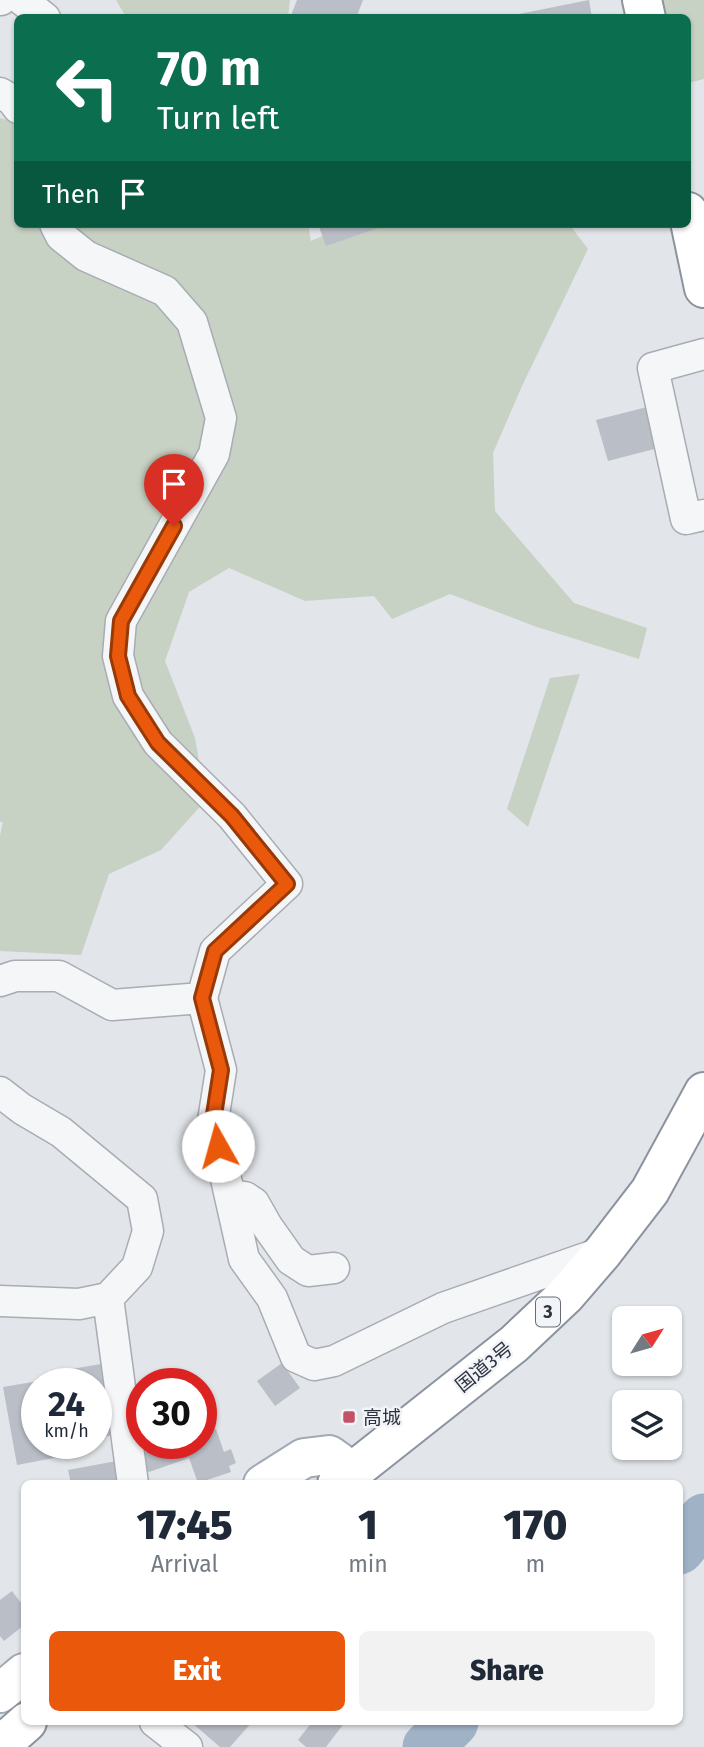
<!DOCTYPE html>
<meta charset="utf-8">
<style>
body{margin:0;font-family:"Fira Sans","Noto Sans JP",sans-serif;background:#f2f2f3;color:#1f2937;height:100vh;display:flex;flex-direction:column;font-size:26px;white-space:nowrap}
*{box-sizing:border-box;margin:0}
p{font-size:23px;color:#747a83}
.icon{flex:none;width:38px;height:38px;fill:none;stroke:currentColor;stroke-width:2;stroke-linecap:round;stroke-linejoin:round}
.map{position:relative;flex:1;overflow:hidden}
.panel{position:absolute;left:21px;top:1480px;width:662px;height:245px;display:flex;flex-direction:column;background:#fff;border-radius:10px;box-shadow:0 2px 5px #0004}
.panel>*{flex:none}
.hud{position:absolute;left:14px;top:14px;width:677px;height:214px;border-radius:10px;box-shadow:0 2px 5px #0004;background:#0b6e4f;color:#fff;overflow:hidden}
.needle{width:46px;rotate:53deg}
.fabs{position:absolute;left:612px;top:1306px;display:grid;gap:14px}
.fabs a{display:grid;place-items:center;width:70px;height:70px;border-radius:10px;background:#fff;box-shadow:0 2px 5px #0004;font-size:35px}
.speed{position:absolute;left:21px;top:1368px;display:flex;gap:14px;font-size:35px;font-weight:700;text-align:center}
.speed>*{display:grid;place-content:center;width:91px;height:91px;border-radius:50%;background:#fff;box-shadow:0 2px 5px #0004;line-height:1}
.speed small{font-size:18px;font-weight:400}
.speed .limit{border:10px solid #d22;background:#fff;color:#111}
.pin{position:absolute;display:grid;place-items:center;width:60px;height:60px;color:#fff;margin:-72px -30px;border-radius:50% 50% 50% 0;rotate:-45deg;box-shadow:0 0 7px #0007}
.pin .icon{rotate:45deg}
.me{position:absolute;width:77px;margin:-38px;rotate:353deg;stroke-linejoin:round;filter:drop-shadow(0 0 5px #0008)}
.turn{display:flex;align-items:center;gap:24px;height:147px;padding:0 28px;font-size:32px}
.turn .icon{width:91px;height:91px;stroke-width:2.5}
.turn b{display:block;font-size:49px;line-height:60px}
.then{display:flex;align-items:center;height:66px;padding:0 28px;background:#0003;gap:14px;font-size:26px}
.eta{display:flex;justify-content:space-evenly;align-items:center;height:119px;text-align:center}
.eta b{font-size:42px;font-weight:800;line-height:49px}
.button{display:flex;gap:14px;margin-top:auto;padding:14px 28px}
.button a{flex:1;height:80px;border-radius:10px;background:#ea580c;color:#fff;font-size:28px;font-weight:800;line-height:80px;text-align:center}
.button a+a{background:#f2f2f3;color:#1f2937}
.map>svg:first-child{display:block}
.green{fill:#c8d2c4}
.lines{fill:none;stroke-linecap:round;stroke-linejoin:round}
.river{stroke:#a0b3c6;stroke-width:51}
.building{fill:#babec6}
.minor-casing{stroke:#a8acb3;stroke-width:33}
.major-casing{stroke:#a2aab4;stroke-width:42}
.highway-casing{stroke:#8b939f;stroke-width:42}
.minor{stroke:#f5f6f8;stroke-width:30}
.major{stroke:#fff;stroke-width:38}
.highway{stroke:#fff;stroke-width:38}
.route-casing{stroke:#983908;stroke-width:18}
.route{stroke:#ea580c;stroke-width:12}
.poi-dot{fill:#c35266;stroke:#f2f4f7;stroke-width:2.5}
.labels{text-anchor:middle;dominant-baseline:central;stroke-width:5;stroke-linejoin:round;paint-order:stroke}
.shield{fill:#f2f4f7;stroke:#676d77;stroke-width:2}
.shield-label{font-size:18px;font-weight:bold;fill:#2c3340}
.street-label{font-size:19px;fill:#2c3340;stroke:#f2f4f7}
.poi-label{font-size:19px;fill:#2c3340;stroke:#f2f4f7;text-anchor:start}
</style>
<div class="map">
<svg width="704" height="1747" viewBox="0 0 704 1747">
<rect width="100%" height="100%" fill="#e2e5e9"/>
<path class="green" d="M 116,0 L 290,0 L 288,18 L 126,17 Z
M 659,0 L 704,0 L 704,79 L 688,83 L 688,18 L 663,17 Z
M 0,118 L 10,121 L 17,118 L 18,224 L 308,224 L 311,241 L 350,224 L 569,224 L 588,249 L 522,386 L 493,453 L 495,511 L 574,603 L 647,628 L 639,659 L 534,626 L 450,594 L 392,619 L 374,596 L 305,601 L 229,568 L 189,592 L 165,661 L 195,738 L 206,800 L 161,850 L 109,874 L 81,955 L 0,951 L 0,836 L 3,822 L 0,822 Z
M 580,674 L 528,827 L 507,809 L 550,678 Z"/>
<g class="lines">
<path class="river" d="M 679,1549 L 704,1519
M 428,1747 L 453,1722"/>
</g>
<path class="building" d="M 297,0 L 363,0 L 356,18 L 290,18 Z
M 589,0 L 592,18 L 509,18 L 509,16 Z
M 318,224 L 390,224 L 326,246 Z
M 647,407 L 658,448 L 608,461 L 596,420 Z
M 107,1363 L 120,1434 L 96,1438 L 96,1384 L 62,1384 L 60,1371 Z
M 282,1363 L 300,1388 L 275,1406 L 257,1381 Z
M 50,1379 L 51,1384 L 37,1384 L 37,1444 L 62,1444 L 64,1456 L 17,1465 L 3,1387 Z
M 216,1429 L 224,1452 L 231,1449 L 236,1463 L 229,1466 L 231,1472 L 198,1483 L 189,1458 L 146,1473 L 140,1454 L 171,1444 L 201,1444 L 201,1434 Z
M 122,1460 L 127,1484 L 71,1484 L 68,1470 Z
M 12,1591 L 24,1607 L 24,1625 L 4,1641 L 0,1636 L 0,1600 Z
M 191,1722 L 252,1722 L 230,1747 L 220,1747 Z
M 312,1722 L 345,1722 L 326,1747 L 306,1747 L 298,1740 Z"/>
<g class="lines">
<g class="minor-casing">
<path id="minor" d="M 0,0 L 1,0
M 22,0 L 45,18
M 0,93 L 12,100 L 18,108
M 55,224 L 61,236 L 86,256 L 165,291 L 192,322 L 221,418 L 214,454 L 121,621 L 118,656 L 128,696 L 158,743 L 232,816 L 287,884 L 215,951 L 202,998 L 221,1070 L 213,1121 L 244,1259 L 272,1298 L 296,1357 L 314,1365 L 334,1361 L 443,1308 L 603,1252
M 704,354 L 653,368 L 686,519 L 704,515
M 0,981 L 15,976 L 59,976 L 112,1005 L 202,998
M 0,1092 L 22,1109 L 61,1132 L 142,1199 L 148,1231 L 137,1267 L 108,1298 L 79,1304 L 0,1301
M 230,1195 L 245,1197 L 254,1203 L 267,1226 L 291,1260 L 308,1271 L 334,1268
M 108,1298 L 133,1484
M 155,1722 L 187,1747"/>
</g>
<g class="major-casing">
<path id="major" d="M 263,1484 L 304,1458 L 329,1455 L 353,1472
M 0,1693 L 24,1673"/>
</g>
<g class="highway-casing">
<path id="highway" d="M 642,0 L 646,18
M 688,212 L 704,288
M 337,1484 L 514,1344 L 565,1296 L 603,1252 L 650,1191 L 704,1092
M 0,1746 L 27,1722"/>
</g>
<use href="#minor" class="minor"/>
<use href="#major" class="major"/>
<use href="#highway" class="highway"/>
</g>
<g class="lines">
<g class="route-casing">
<path id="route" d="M 174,526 L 121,621 L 118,656 L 128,696 L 158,743 L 232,816 L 287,884 L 215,951 L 202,998 L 221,1070 L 213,1121 L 218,1146"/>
</g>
<use href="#route" class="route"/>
</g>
<rect class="poi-dot" x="342" y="1410" width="14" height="14" rx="3.5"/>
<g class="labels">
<rect class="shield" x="536" y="1297.5" width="24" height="29" rx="5"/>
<g class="shield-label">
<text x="548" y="1312">3</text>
</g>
<g class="street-label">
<text transform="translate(484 1367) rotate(-39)">国道3号</text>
</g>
<g class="poi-label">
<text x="363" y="1417">高城</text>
</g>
</g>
</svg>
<div class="fabs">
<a><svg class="needle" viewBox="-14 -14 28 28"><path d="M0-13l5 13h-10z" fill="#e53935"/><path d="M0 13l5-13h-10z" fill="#747a83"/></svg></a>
<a><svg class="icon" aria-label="layers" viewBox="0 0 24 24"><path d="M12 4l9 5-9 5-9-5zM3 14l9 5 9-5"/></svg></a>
</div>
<div class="speed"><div>24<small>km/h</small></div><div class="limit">30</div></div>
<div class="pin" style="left:174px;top:526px;background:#d93025"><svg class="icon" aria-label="arrive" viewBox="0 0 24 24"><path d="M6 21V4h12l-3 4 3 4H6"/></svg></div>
<svg class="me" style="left:218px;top:1146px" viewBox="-20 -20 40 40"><circle r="19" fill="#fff"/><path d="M0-13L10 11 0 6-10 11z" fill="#ea580c"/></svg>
<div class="hud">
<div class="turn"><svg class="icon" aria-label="left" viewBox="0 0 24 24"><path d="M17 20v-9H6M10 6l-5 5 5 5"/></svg><div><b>70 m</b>Turn left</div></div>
<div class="then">Then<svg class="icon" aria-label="arrive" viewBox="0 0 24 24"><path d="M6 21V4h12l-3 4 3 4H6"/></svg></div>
</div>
<section class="panel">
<div class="eta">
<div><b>17:45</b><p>Arrival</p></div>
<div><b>1</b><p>min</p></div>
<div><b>170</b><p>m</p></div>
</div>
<div class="button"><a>Exit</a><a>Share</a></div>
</section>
</div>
